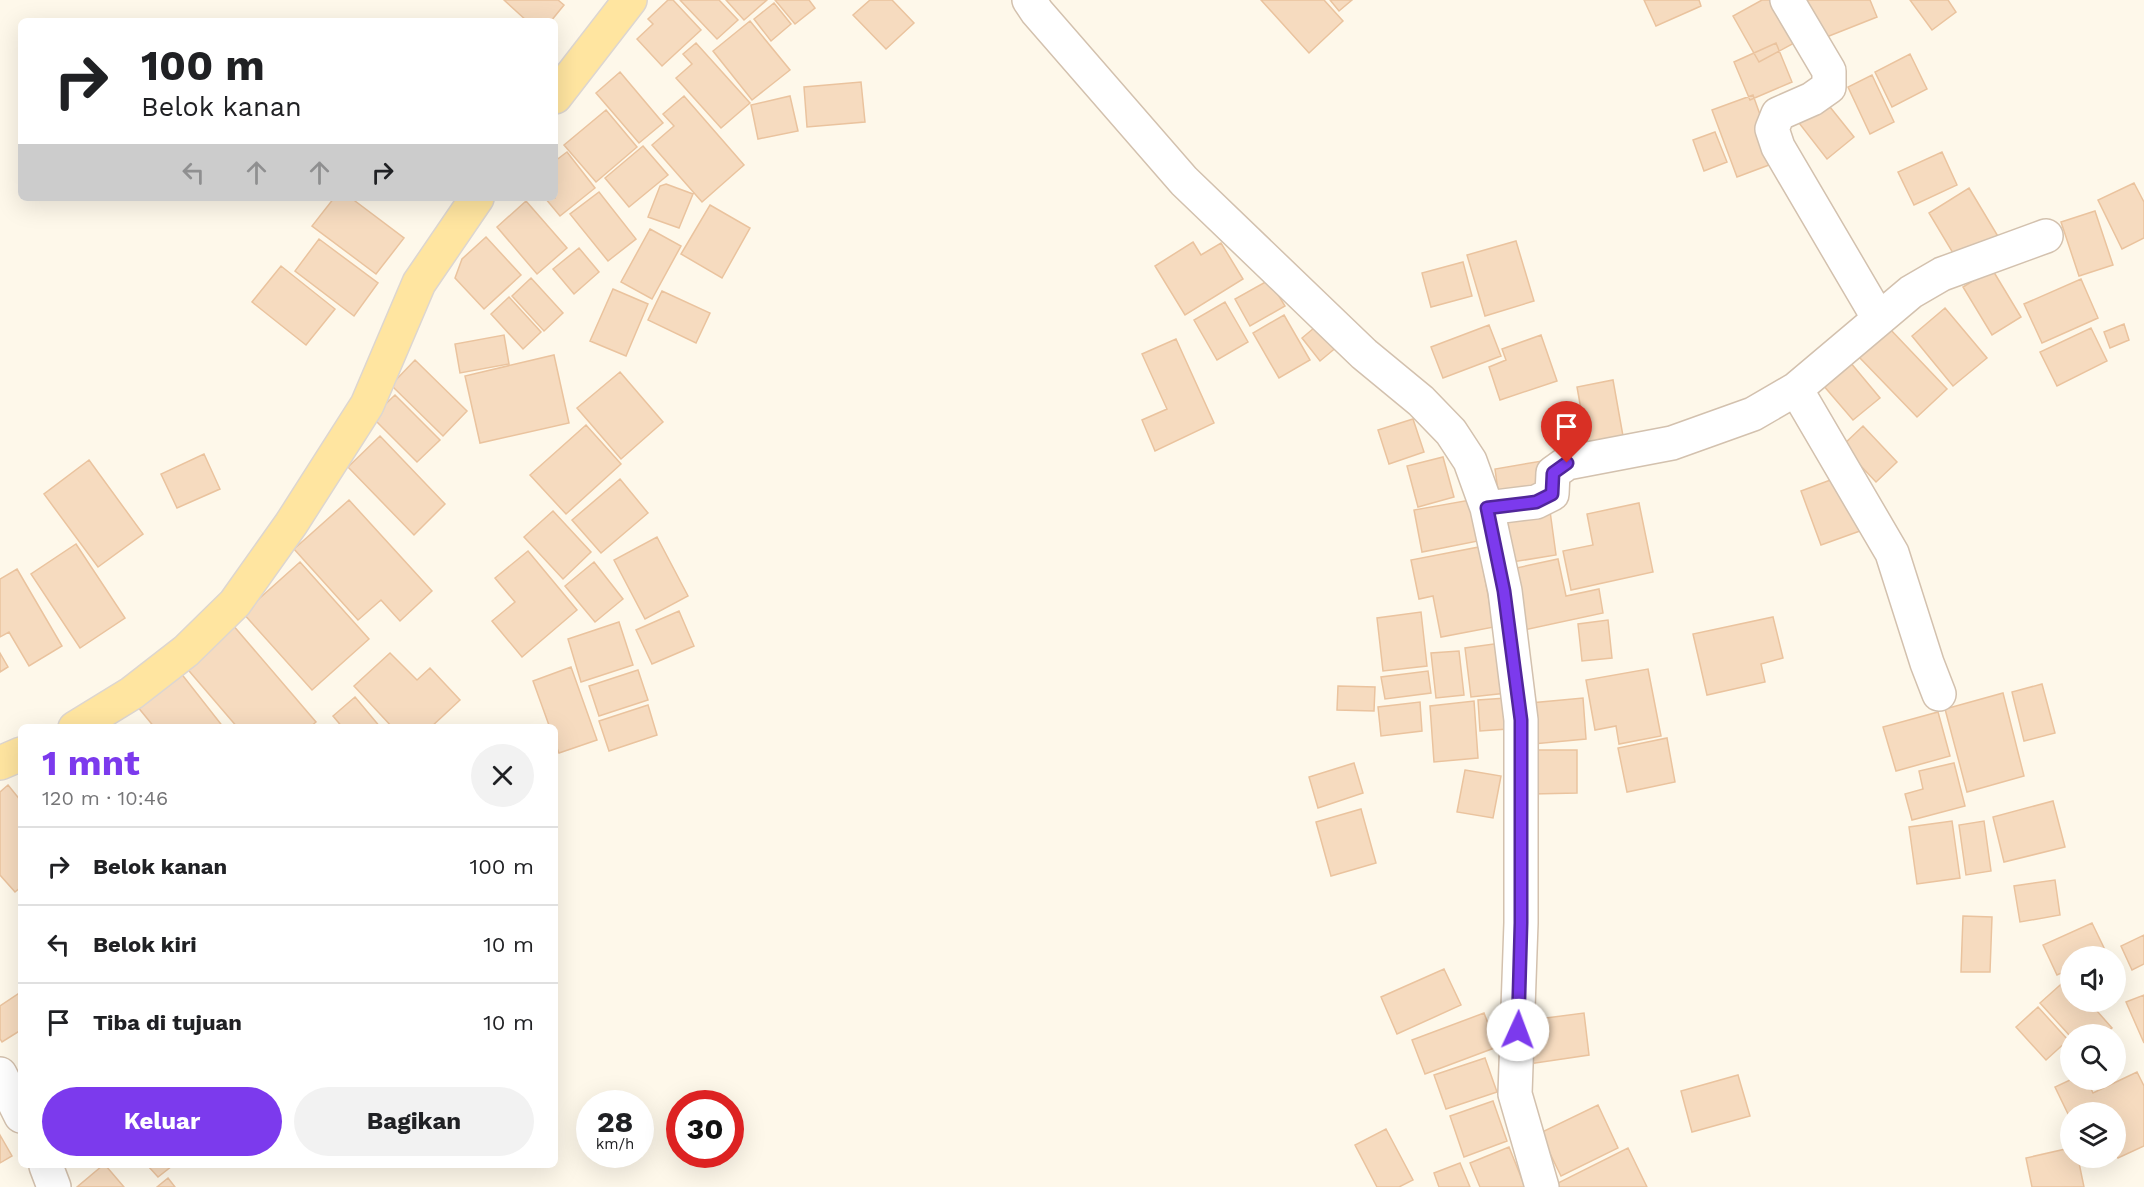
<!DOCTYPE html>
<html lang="id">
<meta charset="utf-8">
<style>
body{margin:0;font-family:"Work Sans",sans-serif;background:#f2f2f2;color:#202124;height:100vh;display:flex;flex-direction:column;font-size:22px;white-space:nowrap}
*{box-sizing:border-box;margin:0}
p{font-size:20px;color:#757577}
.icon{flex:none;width:33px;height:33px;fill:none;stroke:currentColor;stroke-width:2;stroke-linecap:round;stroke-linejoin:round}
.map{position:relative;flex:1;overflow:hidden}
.sheet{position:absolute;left:18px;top:724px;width:540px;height:444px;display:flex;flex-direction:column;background:#fff;border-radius:9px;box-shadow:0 6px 24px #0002}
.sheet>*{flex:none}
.guide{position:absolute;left:18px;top:18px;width:540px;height:183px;border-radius:9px;box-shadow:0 6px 24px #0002;background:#fff;color:#202124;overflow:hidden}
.tools{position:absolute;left:2060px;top:946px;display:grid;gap:12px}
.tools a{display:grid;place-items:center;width:66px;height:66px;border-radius:50%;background:#fff;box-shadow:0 6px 24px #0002;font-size:30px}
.speed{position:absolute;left:576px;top:1090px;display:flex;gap:12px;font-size:30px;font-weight:700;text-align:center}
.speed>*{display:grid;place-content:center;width:78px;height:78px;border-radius:50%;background:#fff;box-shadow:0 6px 24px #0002;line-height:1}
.speed small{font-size:15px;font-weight:400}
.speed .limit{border:9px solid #d22;background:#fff;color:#111}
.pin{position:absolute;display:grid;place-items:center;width:51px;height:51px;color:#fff;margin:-62px -26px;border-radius:50% 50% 50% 0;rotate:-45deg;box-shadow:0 0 6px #0007}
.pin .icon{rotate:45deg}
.me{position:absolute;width:66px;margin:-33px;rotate:2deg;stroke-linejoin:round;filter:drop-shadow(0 0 4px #0008)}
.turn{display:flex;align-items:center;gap:21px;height:126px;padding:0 24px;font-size:27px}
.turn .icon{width:78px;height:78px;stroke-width:2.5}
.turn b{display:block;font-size:42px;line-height:51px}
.lanes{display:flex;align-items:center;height:57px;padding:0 24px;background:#0003;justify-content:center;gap:30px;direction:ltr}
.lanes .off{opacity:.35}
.round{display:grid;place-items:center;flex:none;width:63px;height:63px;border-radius:32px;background:#f2f2f2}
.overview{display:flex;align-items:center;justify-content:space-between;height:102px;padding:0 24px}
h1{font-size:36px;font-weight:700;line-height:45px;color:#7c3aed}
.button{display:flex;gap:12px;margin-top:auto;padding:12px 24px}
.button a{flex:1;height:69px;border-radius:36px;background:#7c3aed;color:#fff;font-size:24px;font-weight:700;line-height:69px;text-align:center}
.button a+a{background:#f2f2f2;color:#202124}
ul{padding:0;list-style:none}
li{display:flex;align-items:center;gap:18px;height:78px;padding:0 24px;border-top:2px solid #e0e0e0}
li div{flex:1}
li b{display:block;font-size:22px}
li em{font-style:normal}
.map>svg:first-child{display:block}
.building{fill:#f6dbbf;stroke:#eac39e;stroke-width:1.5}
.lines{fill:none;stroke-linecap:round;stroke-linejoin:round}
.minor-casing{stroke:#d3c1ae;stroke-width:36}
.major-casing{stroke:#ddd6d0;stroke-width:36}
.minor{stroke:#fff;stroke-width:33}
.major{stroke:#ffe5a0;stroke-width:33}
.route-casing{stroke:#51269a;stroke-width:15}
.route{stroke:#7c3aed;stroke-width:10}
</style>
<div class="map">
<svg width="2144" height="1187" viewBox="0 0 2144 1187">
<rect width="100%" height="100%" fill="#fef8ea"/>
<path class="building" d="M 504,0 L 558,0 L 564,5 L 551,21 L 527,21 Z
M 668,0 L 673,0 L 701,30 L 662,66 L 637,39 L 653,24 L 648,19 Z
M 680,0 L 719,0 L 738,20 L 717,39 Z
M 726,0 L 767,0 L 744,20 Z
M 775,0 L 809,0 L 815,8 L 795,24 Z
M 870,0 L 892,0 L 914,23 L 886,49 L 853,15 Z
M 1261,0 L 1324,0 L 1343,21 L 1309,53 Z
M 1330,0 L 1352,0 L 1339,11 Z
M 1644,0 L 1699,0 L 1701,6 L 1656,26 Z
M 1762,0 L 1772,0 L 1796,42 L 1759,62 L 1733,16 Z
M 1804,0 L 1870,0 L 1877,17 L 1819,40 Z
M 1910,0 L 1948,0 L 1956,12 L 1932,30 Z
M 774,3 L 791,24 L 771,41 L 754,19 Z
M 750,21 L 790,70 L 752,100 L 713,51 Z
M 696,43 L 750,103 L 721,128 L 676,78 L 692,64 L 683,54 Z
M 1776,43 L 1792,82 L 1750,100 L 1734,62 Z
M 1910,54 L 1927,89 L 1892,107 L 1875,72 Z
M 620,72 L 663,123 L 639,143 L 596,93 Z
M 1872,75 L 1894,122 L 1870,134 L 1848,87 Z
M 861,82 L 865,122 L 807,127 L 804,87 Z
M 1753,95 L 1777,162 L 1737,177 L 1712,110 Z
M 684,96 L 744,165 L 702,202 L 652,145 L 674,126 L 663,114 Z
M 790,96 L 798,131 L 758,139 L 751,105 Z
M 1826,102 L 1854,137 L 1827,159 L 1799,123 Z
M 606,110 L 637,147 L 596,182 L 564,145 Z
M 1715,132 L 1727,162 L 1704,171 L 1693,140 Z
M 643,146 L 668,175 L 629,207 L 605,178 Z
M 567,152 L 595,188 L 560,216 L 545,198 L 555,198 L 555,161 Z
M 1942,152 L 1957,185 L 1914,205 L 1898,172 Z
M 2134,183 L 2144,202 L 2144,238 L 2122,249 L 2098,200 Z
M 666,184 L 693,194 L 679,228 L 648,217 L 660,186 Z
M 1969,188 L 1999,238 L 1959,263 L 1929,213 Z
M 599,192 L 636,239 L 608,261 L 570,214 Z
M 334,198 L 351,198 L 404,238 L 376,274 L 312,226 Z
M 526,201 L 567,248 L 537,274 L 497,227 Z
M 710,205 L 750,228 L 722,278 L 681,254 Z
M 2095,211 L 2113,265 L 2079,276 L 2061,222 Z
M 650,229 L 681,246 L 652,299 L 621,282 Z
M 486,237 L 521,275 L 484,309 L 455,278 L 462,259 Z
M 319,239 L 378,283 L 354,316 L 295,271 Z
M 1516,241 L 1534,301 L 1485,316 L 1467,255 Z
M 1193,242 L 1201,255 L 1221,243 L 1243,279 L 1185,315 L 1155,266 Z
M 579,248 L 599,272 L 574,294 L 553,269 Z
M 1463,262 L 1472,296 L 1431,307 L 1422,273 Z
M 281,266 L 335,309 L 306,345 L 252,302 Z
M 1992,269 L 2021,317 L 1992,335 L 1963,287 Z
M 531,278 L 563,313 L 544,331 L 512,296 Z
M 2081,279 L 2098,318 L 2042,343 L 2024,304 Z
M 1269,280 L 1285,306 L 1250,326 L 1235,299 Z
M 613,289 L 648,304 L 626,356 L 590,341 Z
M 662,291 L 710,313 L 696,343 L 648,320 Z
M 509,297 L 541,332 L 523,349 L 491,314 Z
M 1225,302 L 1248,342 L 1217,360 L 1194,320 Z
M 1945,308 L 1987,358 L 1953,386 L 1912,336 Z
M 1284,315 L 1310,360 L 1279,378 L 1253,333 Z
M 1320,323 L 1338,346 L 1320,361 L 1302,338 Z
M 2124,324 L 2129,340 L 2110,348 L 2104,332 Z
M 1489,325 L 1501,356 L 1443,378 L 1431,347 Z
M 1889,328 L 1947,389 L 1917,417 L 1859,357 Z
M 2091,328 L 2107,361 L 2057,386 L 2040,352 Z
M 504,335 L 509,364 L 460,373 L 455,344 Z
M 1541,335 L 1557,381 L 1500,400 L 1489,367 L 1506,360 L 1502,349 Z
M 1176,339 L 1214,423 L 1155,451 L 1142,420 L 1167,409 L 1142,354 Z
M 554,355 L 569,423 L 480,443 L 465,376 Z
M 415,360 L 467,411 L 443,436 L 391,385 Z
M 1850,362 L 1880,398 L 1853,420 L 1823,385 Z
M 620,372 L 663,422 L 621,459 L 577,408 Z
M 1613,380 L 1623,436 L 1587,443 L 1577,387 Z
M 395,395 L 440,440 L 417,462 L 372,417 Z
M 1413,419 L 1424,452 L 1389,464 L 1378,430 Z
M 586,425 L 621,464 L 566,514 L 530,475 Z
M 1863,426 L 1897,462 L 1876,482 L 1842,446 Z
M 380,436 L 445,504 L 414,535 L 348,467 Z
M 204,454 L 220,489 L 177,508 L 161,474 Z
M 1443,457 L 1454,497 L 1418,507 L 1407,466 Z
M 89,460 L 143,534 L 98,567 L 44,494 Z
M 1542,461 L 1547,489 L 1499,498 L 1495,469 Z
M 1841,476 L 1860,531 L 1821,545 L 1801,491 Z
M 620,479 L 648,513 L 601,553 L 572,520 Z
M 349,500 L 432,591 L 400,621 L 381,600 L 358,620 L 294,549 Z
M 1470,500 L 1478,541 L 1422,552 L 1414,510 Z
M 1639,503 L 1653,572 L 1571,590 L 1563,551 L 1593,545 L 1587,514 Z
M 553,511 L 591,552 L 563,579 L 524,537 Z
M 1550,511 L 1556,555 L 1506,563 L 1499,519 Z
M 657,537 L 688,596 L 645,619 L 614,560 Z
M 76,544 L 125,618 L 80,648 L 31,574 Z
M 1479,547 L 1494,627 L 1441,637 L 1433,596 L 1419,599 L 1411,560 Z
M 528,551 L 577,610 L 522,657 L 492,621 L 515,602 L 495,578 Z
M 1558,559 L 1566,596 L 1599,589 L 1603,613 L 1519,631 L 1507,570 Z
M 300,562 L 369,639 L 312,690 L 243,613 Z
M 594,562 L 623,599 L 595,622 L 565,586 Z
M 17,569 L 62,646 L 29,666 L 9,632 L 0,637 L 0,579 Z
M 679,611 L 694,646 L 652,664 L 636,630 Z
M 1421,612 L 1427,666 L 1383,671 L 1377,618 Z
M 1773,617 L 1783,658 L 1761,664 L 1765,682 L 1707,695 L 1693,634 Z
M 1608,620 L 1612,658 L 1582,661 L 1578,624 Z
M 619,622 L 633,665 L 581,682 L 568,639 Z
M 232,624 L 316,722 L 309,728 L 238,728 L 184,665 Z
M 1501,643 L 1507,693 L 1471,697 L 1465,648 Z
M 1459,651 L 1464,695 L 1436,698 L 1431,653 Z
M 0,653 L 8,667 L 0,672 Z
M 390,653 L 417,680 L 430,668 L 460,700 L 430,728 L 393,728 L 354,686 Z
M 571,667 L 597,740 L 559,753 L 555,743 L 555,728 L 550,728 L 533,681 Z
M 1648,669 L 1661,736 L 1619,744 L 1616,726 L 1595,730 L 1586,680 Z
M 638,670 L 648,700 L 599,716 L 589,686 Z
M 1428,671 L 1431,693 L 1385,699 L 1381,677 Z
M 180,672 L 224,728 L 155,728 L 137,706 Z
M 2042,684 L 2055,733 L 2024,741 L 2012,692 Z
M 1338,686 L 1375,687 L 1374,711 L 1337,710 Z
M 2003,693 L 2024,776 L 1967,792 L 1945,709 Z
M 355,697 L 381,728 L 343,728 L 333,716 Z
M 1506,698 L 1508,729 L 1480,731 L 1478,700 Z
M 1583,698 L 1586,739 L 1533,744 L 1530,703 Z
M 1474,701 L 1478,758 L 1434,762 L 1430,706 Z
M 1420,702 L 1422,731 L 1381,736 L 1378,707 Z
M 648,705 L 657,735 L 609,751 L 599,721 Z
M 1938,712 L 1950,756 L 1896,771 L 1883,727 Z
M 1667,738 L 1675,782 L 1627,792 L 1618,748 Z
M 1533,750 L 1577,750 L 1577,793 L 1533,794 Z
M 1354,763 L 1363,793 L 1318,808 L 1309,777 Z
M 1954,763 L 1965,806 L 1912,820 L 1905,794 L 1923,789 L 1919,771 Z
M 1465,770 L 1501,776 L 1493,818 L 1457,812 Z
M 8,785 L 21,801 L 21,887 L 15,892 L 0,875 L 0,792 Z
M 2053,801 L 2065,847 L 2004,862 L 1993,817 Z
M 1361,809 L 1376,863 L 1331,876 L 1316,822 Z
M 1952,821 L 1960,878 L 1917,884 L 1909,827 Z
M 1984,821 L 1991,871 L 1966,875 L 1959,825 Z
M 2055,880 L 2060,915 L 2020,922 L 2014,886 Z
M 1963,916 L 1992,917 L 1990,972 L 1961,972 Z
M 2092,923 L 2106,952 L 2096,957 L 2070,957 L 2070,969 L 2057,975 L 2043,945 Z
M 2144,935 L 2144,964 L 2132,970 L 2121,946 Z
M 1444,969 L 1461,1005 L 1397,1034 L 1381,997 Z
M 2068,978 L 2070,980 L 2070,1002 L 2089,1002 L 2112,1028 L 2104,1035 L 2070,1036 L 2040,1003 Z
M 21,992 L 21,1030 L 2,1042 L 0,1039 L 0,1006 Z
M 2144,995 L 2144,1043 L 2126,1002 Z
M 2038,1007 L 2068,1040 L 2046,1060 L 2016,1027 Z
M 1484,1013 L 1497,1047 L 1425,1074 L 1412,1040 Z
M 1584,1013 L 1589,1055 L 1529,1064 L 1523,1021 Z
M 1485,1058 L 1497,1092 L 1446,1109 L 1434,1075 Z
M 2137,1072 L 2144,1086 L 2144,1146 L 2118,1158 L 2115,1152 L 2115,1113 L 2070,1113 L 2070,1118 L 2055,1087 L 2070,1080 L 2087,1080 L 2093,1093 Z
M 1738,1075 L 1750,1116 L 1692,1132 L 1681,1091 Z
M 1493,1101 L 1507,1141 L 1464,1157 L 1450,1116 Z
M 1598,1105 L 1618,1148 L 1561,1176 L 1540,1133 Z
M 1386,1129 L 1413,1180 L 1399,1187 L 1377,1187 L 1355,1145 Z
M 0,1135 L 12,1156 L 0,1163 Z
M 1509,1147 L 1525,1187 L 1480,1187 L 1470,1163 Z
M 1628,1148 L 1647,1187 L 1555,1187 L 1554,1185 Z
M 2070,1148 L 2070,1158 L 2078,1158 L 2084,1187 L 2032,1187 L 2026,1158 Z
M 1460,1163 L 1470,1187 L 1439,1187 L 1434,1173 Z
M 102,1166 L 106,1166 L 124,1187 L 77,1187 Z
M 148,1166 L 172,1166 L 158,1177 Z
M 168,1178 L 175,1187 L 157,1187 Z"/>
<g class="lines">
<g class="minor-casing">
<path id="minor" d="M 1029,0 L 1037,12 L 1184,181 L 1364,354 L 1421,401 L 1451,432 L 1470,461 L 1487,508 L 1505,591 L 1521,720 L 1521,923 L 1515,1094 L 1542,1187
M 1787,0 L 1829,71 L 1829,87 L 1812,99 L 1778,114 L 1772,129 L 1778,147 L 1879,319
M 1796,389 L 1892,553 L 1927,663 L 1939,694
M 1487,508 L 1536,502 L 1552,494 L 1553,473 L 1567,463 L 1672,443 L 1753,414 L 1796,389 L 1911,292 L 1942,274 L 2046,236
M 0,1074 L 21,1116
M 46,1166 L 54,1187"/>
</g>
<g class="major-casing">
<path id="major" d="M 555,97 L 630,0
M 75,728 L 132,693 L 186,651 L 235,603 L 291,524 L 367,405 L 419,283 L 477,198
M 0,763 L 21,754"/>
</g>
<use href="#minor" class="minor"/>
<use href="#major" class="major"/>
</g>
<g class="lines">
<g class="route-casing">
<path id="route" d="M 1518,1030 L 1521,923 L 1521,720 L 1504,591 L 1487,508 L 1536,502 L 1552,494 L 1553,473 L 1567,463"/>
</g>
<use href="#route" class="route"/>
</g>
</svg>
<div class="tools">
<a><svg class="icon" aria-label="sound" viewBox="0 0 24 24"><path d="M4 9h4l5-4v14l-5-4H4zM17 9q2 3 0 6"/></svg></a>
<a><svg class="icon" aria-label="search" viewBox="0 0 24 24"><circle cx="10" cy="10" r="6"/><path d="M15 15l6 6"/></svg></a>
<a><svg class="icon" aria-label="layers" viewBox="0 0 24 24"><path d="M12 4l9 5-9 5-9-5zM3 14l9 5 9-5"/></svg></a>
</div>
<div class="speed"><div>28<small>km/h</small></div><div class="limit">30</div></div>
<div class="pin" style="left:1567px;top:463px;background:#d93025"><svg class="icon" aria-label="arrive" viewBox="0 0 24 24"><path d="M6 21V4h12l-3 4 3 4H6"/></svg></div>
<svg class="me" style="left:1518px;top:1030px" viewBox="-20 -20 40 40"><circle r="19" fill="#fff"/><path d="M0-13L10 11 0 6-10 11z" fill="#7c3aed"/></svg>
<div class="guide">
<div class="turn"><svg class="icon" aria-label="right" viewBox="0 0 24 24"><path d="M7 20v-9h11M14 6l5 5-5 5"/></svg><div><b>100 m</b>Belok kanan</div></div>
<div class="lanes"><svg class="icon off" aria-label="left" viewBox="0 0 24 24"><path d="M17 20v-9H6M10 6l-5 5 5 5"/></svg><svg class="icon off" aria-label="ahead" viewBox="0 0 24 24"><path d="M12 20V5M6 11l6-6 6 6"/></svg><svg class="icon off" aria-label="ahead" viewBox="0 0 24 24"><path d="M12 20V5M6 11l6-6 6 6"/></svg><svg class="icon" aria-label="right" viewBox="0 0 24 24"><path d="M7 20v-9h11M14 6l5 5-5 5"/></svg></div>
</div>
<section class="sheet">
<div class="overview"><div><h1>1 mnt</h1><p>120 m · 10:46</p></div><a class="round"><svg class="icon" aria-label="close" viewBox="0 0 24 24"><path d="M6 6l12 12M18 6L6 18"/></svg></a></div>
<ul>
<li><svg class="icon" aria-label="right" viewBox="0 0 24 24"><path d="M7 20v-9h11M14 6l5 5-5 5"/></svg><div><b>Belok kanan</b></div><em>100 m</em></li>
<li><svg class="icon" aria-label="left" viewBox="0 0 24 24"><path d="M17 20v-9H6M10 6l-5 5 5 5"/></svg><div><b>Belok kiri</b></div><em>10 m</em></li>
<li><svg class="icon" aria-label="arrive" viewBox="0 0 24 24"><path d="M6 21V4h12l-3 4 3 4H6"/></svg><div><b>Tiba di tujuan</b></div><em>10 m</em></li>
</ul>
<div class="button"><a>Keluar</a><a>Bagikan</a></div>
</section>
</div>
